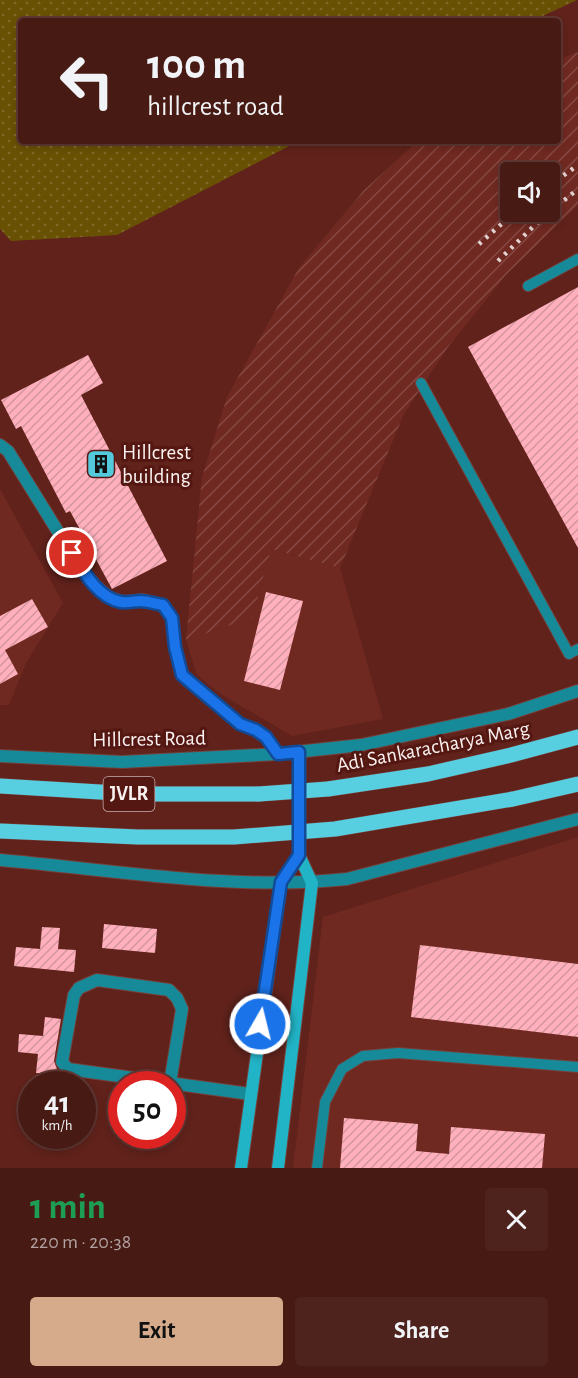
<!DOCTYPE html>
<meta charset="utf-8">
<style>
body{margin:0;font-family:"Alegreya Sans",sans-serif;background:#4f231d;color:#f1f3f6;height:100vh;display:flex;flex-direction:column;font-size:22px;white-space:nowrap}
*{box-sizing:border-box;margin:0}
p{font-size:20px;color:#b1a1a0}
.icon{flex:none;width:33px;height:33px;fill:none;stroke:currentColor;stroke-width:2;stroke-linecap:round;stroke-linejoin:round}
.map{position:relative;height:1168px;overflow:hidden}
.details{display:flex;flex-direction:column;background:#481a14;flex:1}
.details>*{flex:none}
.top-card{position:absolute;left:18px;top:18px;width:543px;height:126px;border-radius:6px;box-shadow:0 3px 9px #0003,0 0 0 2px #603834;background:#481a14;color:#f1f3f6;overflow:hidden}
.controls{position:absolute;left:500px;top:162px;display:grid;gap:12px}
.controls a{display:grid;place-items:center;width:60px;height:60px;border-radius:6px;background:#481a14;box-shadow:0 3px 9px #0003,0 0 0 2px #603834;font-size:30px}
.speed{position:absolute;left:18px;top:1071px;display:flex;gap:12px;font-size:30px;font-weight:700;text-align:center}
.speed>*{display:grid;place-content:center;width:78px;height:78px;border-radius:50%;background:#481a14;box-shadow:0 3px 9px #0003,0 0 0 2px #603834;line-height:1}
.speed small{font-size:15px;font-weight:400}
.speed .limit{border:9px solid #d22;background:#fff;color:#111}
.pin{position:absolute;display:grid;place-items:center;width:51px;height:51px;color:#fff;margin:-26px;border:3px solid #fff;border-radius:50%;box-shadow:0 2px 6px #0007}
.me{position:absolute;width:66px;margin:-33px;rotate:8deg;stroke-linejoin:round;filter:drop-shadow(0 0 4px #0008)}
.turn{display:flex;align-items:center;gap:21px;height:126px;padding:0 30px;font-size:27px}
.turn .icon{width:78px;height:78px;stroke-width:2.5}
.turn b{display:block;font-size:42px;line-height:51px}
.round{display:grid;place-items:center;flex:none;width:63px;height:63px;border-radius:6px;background:#4f231d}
.summary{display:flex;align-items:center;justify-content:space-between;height:102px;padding:0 30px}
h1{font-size:36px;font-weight:700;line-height:45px;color:#1e9e55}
.primary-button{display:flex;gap:12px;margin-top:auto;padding:12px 30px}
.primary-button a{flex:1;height:69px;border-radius:6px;background:#d6ab8b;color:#111;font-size:24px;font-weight:700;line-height:69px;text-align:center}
.primary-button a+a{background:#4f231d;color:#f1f3f6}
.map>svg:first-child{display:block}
.built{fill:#702921}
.industrial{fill:url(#industrial-furrows);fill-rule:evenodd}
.grass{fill:url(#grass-dots)}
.building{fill:url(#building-hatch)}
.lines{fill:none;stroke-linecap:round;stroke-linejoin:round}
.service-casing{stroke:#763f39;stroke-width:12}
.minor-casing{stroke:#763f39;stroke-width:14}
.tertiary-casing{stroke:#763f39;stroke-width:14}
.secondary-casing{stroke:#763f39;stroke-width:14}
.primary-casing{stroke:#763f39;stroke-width:16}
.service{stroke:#178a99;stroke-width:10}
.minor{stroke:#178a99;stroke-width:12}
.tertiary{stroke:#178a99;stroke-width:12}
.secondary{stroke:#21b3c6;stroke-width:12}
.primary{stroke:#58cfe1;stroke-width:15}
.rail{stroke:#e1d1cf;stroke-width:4.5;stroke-dasharray:3 6;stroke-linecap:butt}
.primary-bridge-casing{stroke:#763f39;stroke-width:16;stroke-linecap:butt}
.primary-bridge{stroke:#58cfe1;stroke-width:15}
.route-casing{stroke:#114b97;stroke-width:15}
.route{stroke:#1a73e8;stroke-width:10}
.labels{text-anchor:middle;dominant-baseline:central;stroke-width:6;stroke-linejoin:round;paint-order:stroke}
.shield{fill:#541711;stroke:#c8b0ae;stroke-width:1.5}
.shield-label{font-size:20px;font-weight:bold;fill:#faf2f1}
.poi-label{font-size:21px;fill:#faf2f1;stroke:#541711;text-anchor:start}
.street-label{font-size:21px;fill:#faf2f1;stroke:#541711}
</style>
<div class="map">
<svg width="578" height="1168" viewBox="0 0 578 1168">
<defs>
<pattern id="industrial-furrows" width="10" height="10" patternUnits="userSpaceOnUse" patternTransform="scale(1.5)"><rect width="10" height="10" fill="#702921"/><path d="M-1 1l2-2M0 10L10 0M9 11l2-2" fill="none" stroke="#854842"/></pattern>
<pattern id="grass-dots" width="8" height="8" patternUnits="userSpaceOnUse" patternTransform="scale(1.5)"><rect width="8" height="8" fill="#695104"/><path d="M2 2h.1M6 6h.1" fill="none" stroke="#7f6a29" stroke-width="1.8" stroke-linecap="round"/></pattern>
<pattern id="building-hatch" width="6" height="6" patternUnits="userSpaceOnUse" patternTransform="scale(1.5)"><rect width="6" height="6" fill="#ffb0bc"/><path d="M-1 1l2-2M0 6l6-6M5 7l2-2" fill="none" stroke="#d2969f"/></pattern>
</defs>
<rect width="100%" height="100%" fill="#60221b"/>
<path class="built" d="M 0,489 L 63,603 L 26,663 L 9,705 L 0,705 Z
M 271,549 L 340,568 L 383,719 L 292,736 L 219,693 L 197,675 L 186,640 L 252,618 Z
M 578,837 L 578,1168 L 293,1168 L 323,917 Z"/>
<path class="industrial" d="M 578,52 L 578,205 L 506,275 L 448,347 L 404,414 L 340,568 L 271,549 L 252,618 L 186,640 L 202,477 L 227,397 L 299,268 L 364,190 L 418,141 L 558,141 L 558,60 ZM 510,172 L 549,172 L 549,212 L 510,212 Z"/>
<path class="grass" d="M 0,0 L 577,0 L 532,21 L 21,21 L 21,141 L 299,141 L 117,235 L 11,241 L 0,229 Z"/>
<path class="building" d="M 578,287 L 578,548 L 468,347 Z
M 88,355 L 103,383 L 81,395 L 167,561 L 112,589 L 70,511 L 66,513 L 21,426 L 16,429 L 1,400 Z
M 266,592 L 303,601 L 280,690 L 244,681 Z
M 32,599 L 48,627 L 5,650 L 18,674 L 0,684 L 0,616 Z
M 104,924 L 157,929 L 155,953 L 102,948 Z
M 42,927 L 60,928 L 58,949 L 76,950 L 74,972 L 14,966 L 16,947 L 40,949 Z
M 420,945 L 578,964 L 578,1037 L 411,1017 Z
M 45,1017 L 61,1019 L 54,1061 L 57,1069 L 57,1074 L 36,1073 L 38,1054 L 18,1052 L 19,1034 L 43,1036 Z
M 344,1118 L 418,1124 L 416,1151 L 449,1154 L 451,1127 L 545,1134 L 542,1168 L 340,1168 Z"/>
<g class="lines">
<g class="service-casing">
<path id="service" d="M 528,286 L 578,259
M 421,383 L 569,654 L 578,649
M 317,1168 L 325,1102 L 342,1069 L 363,1056 L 398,1053 L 578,1067"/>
</g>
<g class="minor-casing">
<path id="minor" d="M 0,445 L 8,451 L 83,572 L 96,586 L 110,598 L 123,602 L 143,600 L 163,605 L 172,618 L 175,647 L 182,675 L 240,724 L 256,730 L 266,737 L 278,754
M 170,1083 L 182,1009 L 177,998 L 169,990 L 97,980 L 79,988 L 74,995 L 62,1062 L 68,1069 L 250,1094"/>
</g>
<g class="tertiary-casing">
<path id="tertiary" d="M 0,756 L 122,762 L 278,754 L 361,745 L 508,714 L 578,691
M 0,860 C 114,870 232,891 347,879 L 578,819"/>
</g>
<g class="secondary-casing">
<path id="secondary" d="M 241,1168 L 281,882 L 299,855
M 278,1168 L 312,883 L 299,855 L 299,752"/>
</g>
<g class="primary-casing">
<path id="primary" d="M 0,786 L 133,794 L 259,794
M 328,789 L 428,774 L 511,755 L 578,737"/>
</g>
<use href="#service" class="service"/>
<use href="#minor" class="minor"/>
<use href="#tertiary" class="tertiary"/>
<use href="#secondary" class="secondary"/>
<use href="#primary" class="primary"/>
<path class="rail" d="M 549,186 L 578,165
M 479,244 L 515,212
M 498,261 L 540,220 L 578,189"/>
<g class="primary-bridge-casing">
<path id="primary-bridge" d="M 259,794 L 328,789
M 0,831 L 138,837 L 234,837 L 335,829 L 513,799 L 578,784"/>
</g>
<use href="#primary-bridge" class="primary-bridge"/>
</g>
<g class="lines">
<g class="route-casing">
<path id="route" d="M 72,553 C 83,571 98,598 121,602 C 127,603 134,601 140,601 C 148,601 156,604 163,605 L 172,618 L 175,647 L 182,675 L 240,724 L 256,730 L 266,737 L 278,754 L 299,752 L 299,855 L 281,882 L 260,1024"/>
</g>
<use href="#route" class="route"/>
</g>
<defs>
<g id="building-square" transform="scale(1.5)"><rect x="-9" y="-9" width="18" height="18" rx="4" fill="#53cadc" stroke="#541711"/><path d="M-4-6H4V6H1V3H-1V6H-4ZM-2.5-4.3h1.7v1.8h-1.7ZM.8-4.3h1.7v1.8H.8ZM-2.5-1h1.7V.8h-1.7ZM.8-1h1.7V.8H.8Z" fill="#111"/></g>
</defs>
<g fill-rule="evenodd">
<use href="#building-square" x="101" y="464"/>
</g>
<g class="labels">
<rect class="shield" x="103.5" y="777" width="51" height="34" rx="4.5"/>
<g class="shield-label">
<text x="129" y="794">JVLR</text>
</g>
<g class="poi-label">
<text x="122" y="452">Hillcrest<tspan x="122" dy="24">building</tspan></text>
</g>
<g class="street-label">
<text transform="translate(149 739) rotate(-1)">Hillcrest Road</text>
<text transform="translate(433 747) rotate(-11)">Adi Sankaracharya Marg</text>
</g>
</g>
</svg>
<div class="controls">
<a><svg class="icon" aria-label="sound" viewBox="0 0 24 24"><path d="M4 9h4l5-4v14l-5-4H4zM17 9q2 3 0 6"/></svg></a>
</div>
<div class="speed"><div>41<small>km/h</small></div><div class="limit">50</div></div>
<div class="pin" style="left:72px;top:553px;background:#d93025"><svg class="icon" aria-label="arrive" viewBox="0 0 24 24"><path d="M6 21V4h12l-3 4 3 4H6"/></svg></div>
<svg class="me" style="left:260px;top:1024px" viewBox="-20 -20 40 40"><circle r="17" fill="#1a73e8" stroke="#fff" stroke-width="3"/><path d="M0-11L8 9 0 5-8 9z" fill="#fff"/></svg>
<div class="top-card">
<div class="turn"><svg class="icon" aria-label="left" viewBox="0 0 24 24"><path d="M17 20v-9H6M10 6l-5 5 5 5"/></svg><div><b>100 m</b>hillcrest road</div></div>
</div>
</div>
<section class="details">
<div class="summary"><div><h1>1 min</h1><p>220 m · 20:38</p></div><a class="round"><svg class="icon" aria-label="close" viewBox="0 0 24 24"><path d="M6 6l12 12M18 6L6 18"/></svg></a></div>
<div class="primary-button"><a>Exit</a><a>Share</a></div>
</section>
